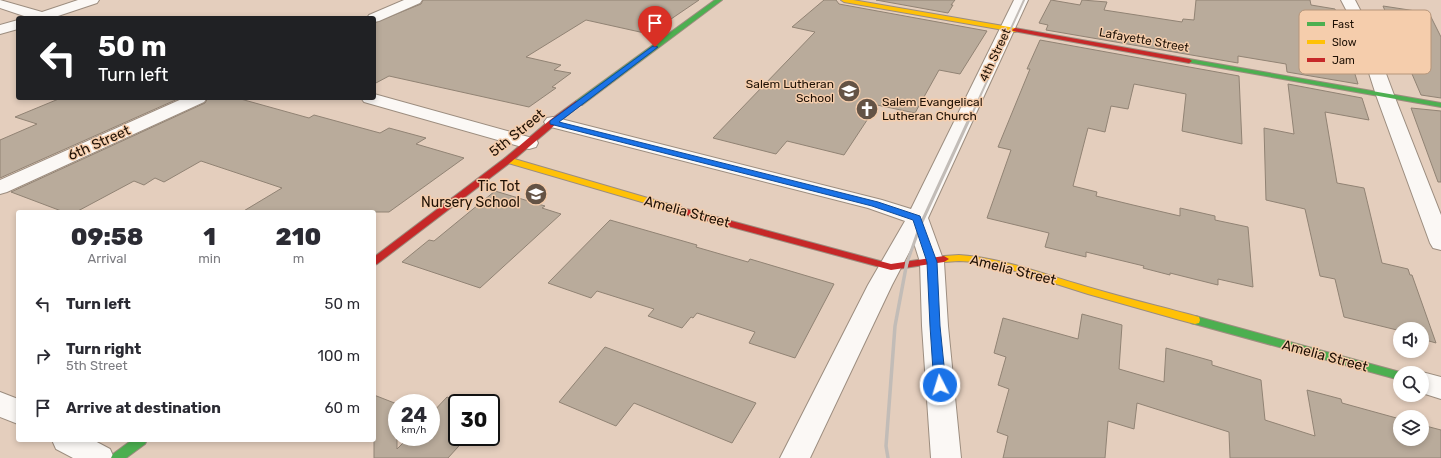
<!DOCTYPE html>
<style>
body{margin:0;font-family:Rubik,sans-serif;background:#f7f7f7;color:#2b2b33;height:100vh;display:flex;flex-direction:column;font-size:15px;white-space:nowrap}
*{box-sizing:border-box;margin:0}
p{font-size:13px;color:#7c7c81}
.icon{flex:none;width:22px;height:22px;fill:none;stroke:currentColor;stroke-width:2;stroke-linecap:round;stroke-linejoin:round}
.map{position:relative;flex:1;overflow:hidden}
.side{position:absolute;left:16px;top:210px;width:360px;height:232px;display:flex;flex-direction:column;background:#fff;border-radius:4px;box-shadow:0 2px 6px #0003}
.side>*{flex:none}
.top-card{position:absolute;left:16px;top:16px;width:360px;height:84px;border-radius:4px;box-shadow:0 2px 6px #0003;background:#202124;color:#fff;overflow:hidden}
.fabs{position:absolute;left:1393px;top:322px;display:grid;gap:8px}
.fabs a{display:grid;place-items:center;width:36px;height:36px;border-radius:50%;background:#fff;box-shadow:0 2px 6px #0003;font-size:20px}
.speed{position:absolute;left:388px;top:394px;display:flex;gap:8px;font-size:20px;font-weight:700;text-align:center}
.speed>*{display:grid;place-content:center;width:52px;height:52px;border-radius:50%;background:#fff;box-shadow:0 2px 6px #0003;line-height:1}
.speed small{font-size:10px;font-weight:400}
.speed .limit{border:2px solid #111;border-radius:6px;background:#fff;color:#111}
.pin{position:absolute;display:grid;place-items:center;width:34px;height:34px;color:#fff;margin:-41px -17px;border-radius:50% 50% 50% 0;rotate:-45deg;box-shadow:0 0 4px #0007}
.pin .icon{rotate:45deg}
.me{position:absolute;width:44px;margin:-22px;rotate:355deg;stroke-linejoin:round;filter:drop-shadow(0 0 3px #0008)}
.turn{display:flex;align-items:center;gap:14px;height:84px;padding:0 16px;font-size:18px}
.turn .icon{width:52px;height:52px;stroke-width:2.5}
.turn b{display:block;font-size:28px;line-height:34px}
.eta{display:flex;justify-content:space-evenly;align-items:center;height:68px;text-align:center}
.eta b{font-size:24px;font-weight:800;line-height:28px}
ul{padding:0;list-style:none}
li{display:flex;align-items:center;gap:12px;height:52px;padding:0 16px}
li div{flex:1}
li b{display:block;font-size:15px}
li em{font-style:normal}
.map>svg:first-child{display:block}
.building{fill:#b9ab9b;stroke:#918374}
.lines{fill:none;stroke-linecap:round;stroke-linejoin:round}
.street-casing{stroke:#9c8d7f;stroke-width:2}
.fast-casing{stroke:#9c8d7f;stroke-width:2}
.slow-casing{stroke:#9c8d7f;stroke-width:2}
.jam-casing{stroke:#9c8d7f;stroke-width:2}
.street{fill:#fbf8f5;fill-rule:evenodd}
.fast{fill:#4caf50;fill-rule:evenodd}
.slow{fill:#ffc107;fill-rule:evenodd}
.jam{fill:#c62828;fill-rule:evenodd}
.rail-far2{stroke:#c2bcb7;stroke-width:2}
.rail-far1{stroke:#c2bcb7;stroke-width:3}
.rail{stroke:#c2bcb7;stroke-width:3.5}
.route{fill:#1a73e8;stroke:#114b97}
.labels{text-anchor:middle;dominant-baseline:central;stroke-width:3;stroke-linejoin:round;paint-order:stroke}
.far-street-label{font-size:12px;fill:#1f1105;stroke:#f5cdac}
.far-poi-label{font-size:12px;fill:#1f1105;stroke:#f5cdac;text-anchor:end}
.street-label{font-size:14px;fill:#1f1105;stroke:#f5cdac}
.poi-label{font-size:14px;fill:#1f1105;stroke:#f5cdac;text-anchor:end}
.key{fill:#f5cdac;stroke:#b5957a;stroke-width:1}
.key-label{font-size:11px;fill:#1f1105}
</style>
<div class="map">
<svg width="1441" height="458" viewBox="0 0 1441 458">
<rect width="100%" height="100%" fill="#e4cebd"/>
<path class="building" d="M 423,0 L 699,0 L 649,34 L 586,20 L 526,57 L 561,65 L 554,70 L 571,73 L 552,87 L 556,88 L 529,107 L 389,76 L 374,84 L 374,23 L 421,4 Z
M 824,0 L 836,0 L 839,4 L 987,31 L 960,74 L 939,70 L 915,113 L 877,105 L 844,155 L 787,141 L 776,154 L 713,138 L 815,32 L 792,27 Z
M 876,0 L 955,0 L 951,5 L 953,5 L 948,13 Z
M 1051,0 L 1080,5 L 1082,0 L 1107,2 L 1104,10 L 1182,22 L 1183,19 L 1194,20 L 1196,0 L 1310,0 L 1311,5 L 1335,9 L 1358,84 L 1287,72 L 1286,64 L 1238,56 L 1238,63 L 1046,30 L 1048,25 L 1039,23 Z
M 1383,6 L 1429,13 L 1441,37 L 1441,98 L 1421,95 Z
M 1040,40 L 1239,76 L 1242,144 L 1182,131 L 1186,94 L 1134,84 L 1128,109 L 1111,106 L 1105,132 L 1088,128 L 1073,186 L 1097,192 L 1096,196 L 1133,205 L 1180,216 L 1180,208 L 1215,216 L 1215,220 L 1248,227 L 1253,287 L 1218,279 L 1218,285 L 1170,273 L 1170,275 L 1143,268 L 1144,266 L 1086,252 L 1086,257 L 1045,247 L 1049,233 L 987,218 L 1011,150 L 998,147 L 1030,69 L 1027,69 Z
M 1288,84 L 1362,98 L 1369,120 L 1325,112 L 1337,183 L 1364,188 L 1382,263 L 1408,269 L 1410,275 L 1412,275 L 1436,343 L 1422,339 L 1422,329 L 1400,329 L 1400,334 L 1397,330 L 1344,317 L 1335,279 L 1320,276 L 1305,209 L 1266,200 L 1264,128 L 1294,134 Z
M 61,98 L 180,98 L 0,178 L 0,140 L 37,124 L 15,117 Z
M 208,98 L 237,98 L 309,118 L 314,115 L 380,133 L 389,128 L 426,138 L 416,144 L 464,158 L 389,212 L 242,212 L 282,188 L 201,161 L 164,182 L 155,178 L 144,185 L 134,181 L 76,212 L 64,212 L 11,192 L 205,103 Z
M 1411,108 L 1441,111 L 1441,182 L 1438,182 Z
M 495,191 L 545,206 L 542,208 L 561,214 L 480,288 L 402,262 L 429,240 L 434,241 Z
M 610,220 L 697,245 L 696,247 L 748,262 L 750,259 L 834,284 L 795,358 L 749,343 L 755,332 L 697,313 L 693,318 L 691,317 L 682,328 L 648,316 L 654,309 L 597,291 L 591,298 L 548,283 Z
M 1082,314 L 1122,325 L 1119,369 L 1164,382 L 1166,348 L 1212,361 L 1212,365 L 1261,380 L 1265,420 L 1315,436 L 1307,390 L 1341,399 L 1342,403 L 1400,419 L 1400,439 L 1422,439 L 1422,425 L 1441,430 L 1441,458 L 1230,458 L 1229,432 L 1137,403 L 1134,429 L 1108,421 L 1105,458 L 1003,458 L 1008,436 L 997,432 L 1009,389 L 998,385 L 1006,357 L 994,353 L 1003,318 L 1078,339 Z
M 605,347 L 756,403 L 732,443 L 634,403 L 616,426 L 559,402 Z
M 374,395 L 397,404 L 397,449 L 409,437 L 431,437 L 431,414 L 447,397 L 461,403 L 457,403 L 457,437 L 467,437 L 448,458 L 374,458 Z"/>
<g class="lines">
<g class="street-casing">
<path id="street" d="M 0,0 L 42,12 L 78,0 L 99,0 L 97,3 L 55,17 L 56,18 L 30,18 L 0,8 Z
M 404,0 L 422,0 L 420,3 L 379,21 L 374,22 L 374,18 L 367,18 L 369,15 Z
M 1014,0 L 1028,0 L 928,218 L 944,262 L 948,326 L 961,458 L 931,458 L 922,326 L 920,262 L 914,243 L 892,285 L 810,458 L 780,458 L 868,285 L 905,221 L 868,208 L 547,126 L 544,122 L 547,118 L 553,117 L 882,200 L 911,209 Z
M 1341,0 L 1355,0 L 1367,23 L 1394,95 L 1441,215 L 1441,250 L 1433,248 L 1430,243 L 1376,95 L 1353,23 Z
M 18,20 L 18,29 L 0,34 L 0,25 Z
M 374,94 L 536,139 L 538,143 L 536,147 L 529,149 L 522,147 L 364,102 L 361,98 L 374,98 Z
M 184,98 L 207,98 L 204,102 L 7,192 L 0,194 L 0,180 Z
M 1422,372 L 1441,377 L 1441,399 L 1422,393 L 1422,373 L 1417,373 Z
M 0,392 L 18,399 L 18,424 L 0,417 Z
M 52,440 L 93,440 L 110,449 L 114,458 L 73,458 L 56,449 Z"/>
</g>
<g class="fast-casing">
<path id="fast" d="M 715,0 L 722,0 L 582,105 L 576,105 L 576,101 Z
M 1189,59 L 1441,103 L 1441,107 L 1187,62 L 1187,60 Z
M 1195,316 L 1400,372 L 1404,373 L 1400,373 L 1400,380 L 1191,323 L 1190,320 L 1191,317 Z
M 132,440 L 147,440 L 145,444 L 126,458 L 111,458 L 113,454 Z"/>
</g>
<g class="slow-casing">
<path id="slow" d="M 841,0 L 853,0 L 1015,28 L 1018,30 L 1015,32 L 844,2 Z
M 505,158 L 511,158 L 682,208 L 683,210 L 682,212 L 676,212 L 505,162 L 504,160 Z
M 959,255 C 1002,258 1040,273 1081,285 C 1120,297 1159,306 1199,317 L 1200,320 L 1199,323 L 1195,324 L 1180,320 L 1088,294 L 1009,269 L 976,262 L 959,261 L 944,262 L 939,259 L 944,256 Z"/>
</g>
<g class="jam-casing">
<path id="jam" d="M 1015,28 L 1189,59 L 1192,61 L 1189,63 L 1013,31 L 1012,30 Z
M 576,101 L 582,101 L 583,103 L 556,124 L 511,162 L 377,264 L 374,265 L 374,257 L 505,158 L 550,120 Z
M 679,207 L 891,264 L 944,256 L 949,259 L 944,262 L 891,270 L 676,212 L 675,210 Z"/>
</g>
<use href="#street" class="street"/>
<use href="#fast" class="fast"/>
<use href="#slow" class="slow"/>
<use href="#jam" class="jam"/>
<path class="rail-far2" d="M 972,114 L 1024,0"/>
<path class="rail-far1" d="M 907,263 L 920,226 L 972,113"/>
<path class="rail" d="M 888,458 L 886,446 L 895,326 L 907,262"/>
</g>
<path class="route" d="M 653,46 L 658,47 L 559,122 L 878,202 L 920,216 L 937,262 L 940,326 L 946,385 L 944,388 L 940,389 L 936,388 L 934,385 L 930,326 L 927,262 L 913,220 L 872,206 L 550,124 L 550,121 Z"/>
<defs>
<g id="school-disc" transform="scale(1.15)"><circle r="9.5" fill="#645345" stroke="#f5cdac"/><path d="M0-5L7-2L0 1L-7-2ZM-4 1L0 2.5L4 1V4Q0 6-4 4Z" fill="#fff"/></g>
<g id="church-disc" transform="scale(1.15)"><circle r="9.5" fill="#645345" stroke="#f5cdac"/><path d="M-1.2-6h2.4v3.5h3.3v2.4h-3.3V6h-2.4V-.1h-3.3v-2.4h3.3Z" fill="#fff"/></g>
</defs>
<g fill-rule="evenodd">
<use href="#school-disc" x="849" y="91"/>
<use href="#church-disc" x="867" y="109"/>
<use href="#school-disc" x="536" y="194"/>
</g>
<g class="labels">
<g class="far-street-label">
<text transform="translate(1144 40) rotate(10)">Lafayette Street</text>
<text transform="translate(995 55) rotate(-65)">4th Street</text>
</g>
<g class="far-poi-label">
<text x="834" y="84">Salem Lutheran<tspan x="834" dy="14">School</tspan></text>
<text x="882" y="102" text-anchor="start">Salem Evangelical<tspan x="882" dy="14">Lutheran Church</tspan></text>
</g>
<g class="street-label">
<text transform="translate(517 133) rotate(-39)">5th Street</text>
<text transform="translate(99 143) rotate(-24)">6th Street</text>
<text transform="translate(687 212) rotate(15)">Amelia Street</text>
<text transform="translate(1013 270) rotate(14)">Amelia Street</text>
<text transform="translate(1325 356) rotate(15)">Amelia Street</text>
</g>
<g class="poi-label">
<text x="520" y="186">Tic Tot<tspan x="520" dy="16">Nursery School</tspan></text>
</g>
</g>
<rect x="1299" y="10" width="132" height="64" rx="6" class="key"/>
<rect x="1307" y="22" width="18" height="4" fill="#4caf50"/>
<rect x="1307" y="40" width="18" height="4" fill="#ffc107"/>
<rect x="1307" y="58" width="18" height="4" fill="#c62828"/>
<g class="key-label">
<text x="1332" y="28">Fast</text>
<text x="1332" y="46">Slow</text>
<text x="1332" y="64">Jam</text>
</g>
</svg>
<div class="fabs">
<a><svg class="icon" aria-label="sound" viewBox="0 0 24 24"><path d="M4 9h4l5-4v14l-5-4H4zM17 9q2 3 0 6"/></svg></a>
<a><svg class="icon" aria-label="search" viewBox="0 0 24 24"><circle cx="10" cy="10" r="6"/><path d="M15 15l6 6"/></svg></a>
<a><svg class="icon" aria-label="layers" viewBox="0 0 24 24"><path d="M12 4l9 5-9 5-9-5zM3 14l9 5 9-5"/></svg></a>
</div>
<div class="speed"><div>24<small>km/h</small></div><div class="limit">30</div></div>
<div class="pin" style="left:655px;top:47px;background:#d93025"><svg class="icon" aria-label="arrive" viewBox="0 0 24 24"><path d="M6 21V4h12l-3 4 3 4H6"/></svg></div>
<svg class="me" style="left:940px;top:385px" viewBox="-20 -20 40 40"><circle r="17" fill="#1a73e8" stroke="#fff" stroke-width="3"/><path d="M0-11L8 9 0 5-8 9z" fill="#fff"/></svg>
<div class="top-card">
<div class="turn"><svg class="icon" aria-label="left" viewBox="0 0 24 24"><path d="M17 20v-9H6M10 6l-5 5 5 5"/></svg><div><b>50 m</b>Turn left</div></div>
</div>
<section class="side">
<div class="eta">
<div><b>09:58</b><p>Arrival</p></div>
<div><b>1</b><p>min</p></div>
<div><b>210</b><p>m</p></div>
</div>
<ul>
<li><svg class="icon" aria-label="left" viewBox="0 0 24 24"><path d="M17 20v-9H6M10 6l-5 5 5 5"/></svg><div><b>Turn left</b></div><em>50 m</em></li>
<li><svg class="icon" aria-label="right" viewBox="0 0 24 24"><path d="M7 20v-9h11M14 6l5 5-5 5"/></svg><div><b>Turn right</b><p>5th Street</p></div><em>100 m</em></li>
<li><svg class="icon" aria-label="arrive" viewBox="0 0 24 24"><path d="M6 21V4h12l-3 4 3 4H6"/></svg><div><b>Arrive at destination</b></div><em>60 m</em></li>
</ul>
</section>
</div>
